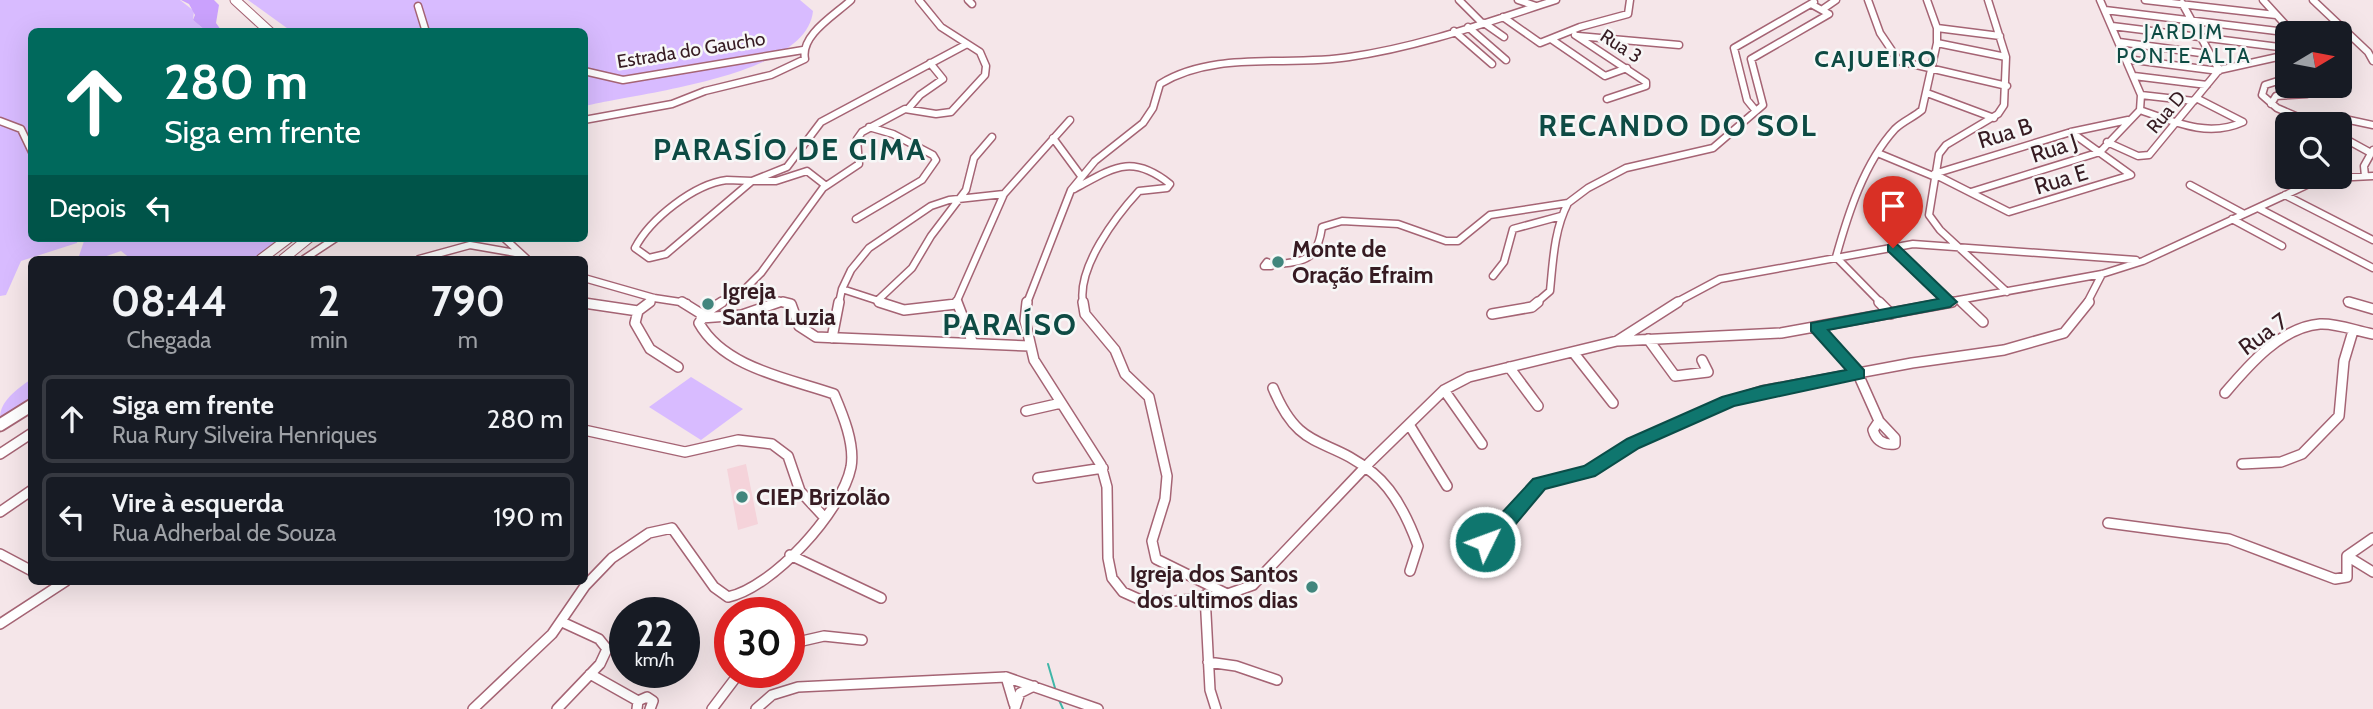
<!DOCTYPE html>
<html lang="pt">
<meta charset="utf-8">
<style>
body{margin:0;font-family:Cabin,sans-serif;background:#20242c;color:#f1f3f6;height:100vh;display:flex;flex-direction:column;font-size:26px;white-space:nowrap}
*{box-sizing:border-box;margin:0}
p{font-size:23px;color:#9ea1a6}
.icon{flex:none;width:38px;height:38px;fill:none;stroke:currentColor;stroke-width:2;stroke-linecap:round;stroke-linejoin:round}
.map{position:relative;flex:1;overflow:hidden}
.drawer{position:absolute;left:28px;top:256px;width:560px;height:329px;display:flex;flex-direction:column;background:#171b24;border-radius:10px;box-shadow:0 7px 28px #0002}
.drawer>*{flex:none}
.top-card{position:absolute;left:28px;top:28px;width:560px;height:214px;border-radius:10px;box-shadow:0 7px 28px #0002;background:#00695c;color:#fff;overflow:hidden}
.needle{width:46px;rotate:80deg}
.tools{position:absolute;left:2275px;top:21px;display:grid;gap:14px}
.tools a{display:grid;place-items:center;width:77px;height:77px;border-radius:10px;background:#171b24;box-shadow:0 7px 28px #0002;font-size:35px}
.speed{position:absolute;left:609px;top:597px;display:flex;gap:14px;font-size:35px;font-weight:700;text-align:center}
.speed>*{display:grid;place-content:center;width:91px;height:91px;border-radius:50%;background:#171b24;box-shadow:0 7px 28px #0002;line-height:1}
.speed small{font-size:18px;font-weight:400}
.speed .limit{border:10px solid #d22;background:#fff;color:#111}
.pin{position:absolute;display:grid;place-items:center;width:60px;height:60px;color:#fff;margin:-72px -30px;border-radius:50% 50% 50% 0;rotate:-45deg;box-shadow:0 0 7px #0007}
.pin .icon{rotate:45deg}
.me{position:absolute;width:77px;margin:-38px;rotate:48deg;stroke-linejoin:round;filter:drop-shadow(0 0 5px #0008)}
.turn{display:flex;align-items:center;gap:24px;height:147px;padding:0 21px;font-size:32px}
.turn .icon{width:91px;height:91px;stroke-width:2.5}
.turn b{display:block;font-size:49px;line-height:60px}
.then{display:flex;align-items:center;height:66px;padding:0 21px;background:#0003;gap:14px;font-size:26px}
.eta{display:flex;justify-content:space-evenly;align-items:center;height:119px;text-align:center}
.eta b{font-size:42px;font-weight:800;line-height:49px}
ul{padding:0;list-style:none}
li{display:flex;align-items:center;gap:21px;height:88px;margin:0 14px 10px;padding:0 7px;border:4px solid #363941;border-radius:10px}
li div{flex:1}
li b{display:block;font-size:26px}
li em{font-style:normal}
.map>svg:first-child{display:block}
.built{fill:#f5d3da}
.green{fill:#d8bbff}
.forest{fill:#caa1fd}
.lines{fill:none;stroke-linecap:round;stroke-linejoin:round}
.stream{stroke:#3fb6a8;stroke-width:2}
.minor-far1-casing{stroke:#a56474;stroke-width:9}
.minor-casing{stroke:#a56474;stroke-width:12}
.highway-far1-casing{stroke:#a56474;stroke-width:11}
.highway-casing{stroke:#a56474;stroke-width:15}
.minor-far1{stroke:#fff;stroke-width:6}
.minor{stroke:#fff;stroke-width:9}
.highway-far1{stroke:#fff;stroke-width:9}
.highway{stroke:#fff;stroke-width:11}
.route{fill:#0f766e;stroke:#0a4d48;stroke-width:2}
.poi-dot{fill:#41867d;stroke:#f7f7f7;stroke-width:2.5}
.labels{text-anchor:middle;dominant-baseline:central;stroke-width:5;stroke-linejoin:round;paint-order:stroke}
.far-street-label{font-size:19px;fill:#361b22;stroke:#f7f7f7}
.far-neighbourhood-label{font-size:21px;letter-spacing:2px;fill:#0e4b44;stroke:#f7f7f7}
.street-label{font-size:23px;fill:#361b22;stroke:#f7f7f7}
.poi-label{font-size:23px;font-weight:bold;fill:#361b22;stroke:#f7f7f7;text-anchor:start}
.far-district-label{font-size:24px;font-weight:bold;letter-spacing:2px;fill:#0e4b44;stroke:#f7f7f7}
.district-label{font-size:30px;font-weight:bold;letter-spacing:2px;fill:#0e4b44;stroke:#f7f7f7}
</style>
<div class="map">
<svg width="2373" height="709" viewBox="0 0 2373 709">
<rect width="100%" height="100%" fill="#f5e6e9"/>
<path class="built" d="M 746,464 L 758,524 L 738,530 L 727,469 Z"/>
<path class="green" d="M 0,0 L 180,0 L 194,11 L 193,20 L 206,31 L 32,32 L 32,238 L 78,238 L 77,243 L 21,261 L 6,295 L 0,296 Z
M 248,0 L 800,0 L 813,11 C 807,77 636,93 585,106 L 584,32 L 291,31 Z
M 85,238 L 280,238 L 253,259 L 131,259 L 121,251 L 98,259 L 78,259 Z
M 691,377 L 743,409 L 701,440 L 649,407 Z
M 31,379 L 31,399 L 0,418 C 0,400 18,389 31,379 Z"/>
<path class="forest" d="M 181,0 L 214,0 L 219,5 L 216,23 L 221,30 L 206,31 L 193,20 L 195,15 L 189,4 Z"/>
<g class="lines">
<path class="stream" d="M 1048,664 L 1055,688
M 1059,700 L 1063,709"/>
<g class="minor-far1-casing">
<path id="minor-far1" d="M 968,0 L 972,4
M 1459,0 L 1482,23
M 1518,0 L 1536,6
M 1868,0 L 1880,33 L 1899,61 L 2007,86
M 1988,0 L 2006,57 L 2004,105 L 1998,114 L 1946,145 L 1939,154 L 1929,215 L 1940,230 L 2007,292
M 2145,0 L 2276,15
M 2263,0 L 2293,33
M 2313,0 L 2368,52 L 2373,61
M 2182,3 L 2219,70
M 418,6 L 426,32
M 1823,9 L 1836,0
M 2105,10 L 2293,33
M 1503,17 L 1540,43 L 1580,27 L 1628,14 L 1630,0
M 1484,23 L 1504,37
M 2112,26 L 2287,48
M 1468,27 L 1506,60
M 1937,28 L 2000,36
M 1454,31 L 1492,64
M 1575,35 L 1646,82 L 1646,86 L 1607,99
M 1578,36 L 1679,45
M 1551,39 L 1605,76 L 1627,68
M 2119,42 L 2208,54
M 1937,43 L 2006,57
M 2126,59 L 2219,71
M 584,71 L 623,80 L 803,50
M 2134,76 L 2207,85
M 2287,78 L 2265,85 L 2262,95 L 2277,108 L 2314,124
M 1927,93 L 1994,118
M 2141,95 L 2194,101
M 2271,104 L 2276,96 L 2307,94
M 908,109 L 920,95 L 943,79 L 930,63
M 2140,110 C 2174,122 2208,138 2243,122 L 2198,99
M 1756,111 L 1747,100 L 1734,48 L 1814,2
M 584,120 L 672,104 L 705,91 L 771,75 L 805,59 C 800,35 835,15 851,0
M 2304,120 L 2340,118 L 2373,125
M 0,121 L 21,129 L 32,152
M 2340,136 L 2371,153
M 1053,138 L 1081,176
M 2107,142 L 2138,156 L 2149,155 L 2219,70 L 2282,56
M 1880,154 L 1933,176
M 1934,174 L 2009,212 L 2131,175 L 2071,132
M 1934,174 L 2071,132 L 2128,120
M 2365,176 L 2364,166 L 2373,150
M 727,180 L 752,181 L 666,254 L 649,258 L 635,248 C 650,219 694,184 727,180 Z
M 752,181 L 776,181 L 807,171 L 825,185
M 752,181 L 787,167 L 821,122 L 967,44
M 2190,185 L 2244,214
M 1074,189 C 1113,168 1131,153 1170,184 L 1167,188 L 1139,191 C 1116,216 1077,267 1083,303
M 1971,192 L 2100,152 L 2140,110 L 2141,95 L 2100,0
M 2285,195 L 2373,240
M 2258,208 L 2373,268
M 856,219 L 922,180 L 936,160 L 933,155 L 893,134 L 869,127
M 2232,219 L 2282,246
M 504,238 L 527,259
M 1893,248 L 1950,302
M 304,259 L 336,238
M 419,259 L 470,245 L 521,254
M 1267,262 L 1271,264 L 1271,266 L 1264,266 Z
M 1271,265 C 1303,261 1317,263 1322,227 L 1342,221 L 1398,224 L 1446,241 L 1458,241 L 1490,215 L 1568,203 L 1588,188 L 1626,168 L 1713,148 L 1763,105 L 1751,59 L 1829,14 L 1811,4
M 1493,276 L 1504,262 L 1513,229 L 1561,216
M 584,278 L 654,298 L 687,303
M 1960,300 L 1964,303
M 877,301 L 912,268 L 931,236 L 966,190 L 974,158 L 992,137
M 2347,301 L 2355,303
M 584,303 L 587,303
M 647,303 L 654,298
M 719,303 L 745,289 L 761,273 L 823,188 L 859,164 L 857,139 L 862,132 L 905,109 L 936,114 L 951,112 L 985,75 L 986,66 L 980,52 L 941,27 L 919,0
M 774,303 L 789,303
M 839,303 L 842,289
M 885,303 L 842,289 L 851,270 L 869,248 L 931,206 L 949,200 L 1004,194
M 956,303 L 1004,194 L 1070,120
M 1027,303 L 1071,190 L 1095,161 L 1143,123 L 1153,108 L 1160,84 C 1215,50 1288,67 1349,57 C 1420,47 1488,22 1556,0
M 1536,303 L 1550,291 C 1553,261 1554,230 1568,203
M 1675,303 L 1720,279 L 1913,244 L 2136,260
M 1881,303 L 1836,257 C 1848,214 1864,163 1895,129 C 1903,121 1914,117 1922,110 L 1937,43 L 1937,28 L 1927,0
M 1942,303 L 2102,274 L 2143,261 L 2309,184 L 2333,178 L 2373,176
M 2087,303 L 2102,274"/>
</g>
<g class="minor-casing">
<path id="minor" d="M 682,302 L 703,315
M 783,302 L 791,304 L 799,326 L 816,337 L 1030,346
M 879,302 L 904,310 L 956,304
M 957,302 L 972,341
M 1027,302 L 1025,321 L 1034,360 L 1101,465 L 1107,487 L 1108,558 L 1112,578 L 1123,592 L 1143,601 L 1175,601 L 1225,595 L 1253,585 L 1369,463 L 1444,390 L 1469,377 L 1617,341 L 1781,333 L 1952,302
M 1083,302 L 1085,314 L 1115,350 L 1125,374 L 1149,397 L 1167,476 L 1165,499 L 1152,541 L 1156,559 L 1227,594
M 1879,302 L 1891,314
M 1962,302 L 1983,322
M 2349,302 L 2373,309
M 584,303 L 638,311 L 650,302
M 638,311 L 635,323 L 650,349 L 678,367
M 1492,314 L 1532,307 L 1538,302
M 701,318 L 742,315 L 779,302
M 1816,327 L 1858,374 L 1879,421
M 832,338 L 839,302
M 1648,339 L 1675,376 L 1708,372 L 1702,360
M 1617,341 L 1678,302
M 1573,352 L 1613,403
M 1509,367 L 1538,406
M 1273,388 C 1300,454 1327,435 1373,473 C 1394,490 1409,521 1418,546 L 1410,571
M 1444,390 L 1482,444
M 2225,393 C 2248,366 2281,327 2320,324 C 2337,323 2356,331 2373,334
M 1026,411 L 1061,403
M 1879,421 L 1895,438 L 1895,444 C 1884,445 1876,441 1873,430 Z
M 1410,426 L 1447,486
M 584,430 L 685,452 L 738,440 L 772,444 L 788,456 L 800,491 L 824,517
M 0,454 L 32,433
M 2242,464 L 2281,462 L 2302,454 L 2339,416 L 2344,361 L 2353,331
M 1038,478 L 1103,468
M 0,512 L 32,490
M 2108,523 L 2229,539 L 2335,579 L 2347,577 L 2347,556
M 1482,538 L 1483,543 L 1478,542 L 1478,539 Z
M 1484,540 L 1503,527 L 1539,484 L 1589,472 L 1633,444 L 1728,402 L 1762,391 L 1912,363 L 2004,350 L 2064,333 L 2089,302
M 0,554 L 32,571
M 790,555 L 881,598
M 2347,556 L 2373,538
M 2347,556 L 2373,572
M 1205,595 L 1210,690 L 1216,709
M 0,624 L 66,581
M 789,644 L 824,636 L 862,640
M 1208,662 L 1236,666 L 1277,680
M 590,674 L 638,701
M 1006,677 L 1014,704
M 1015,708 L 1020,693 L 1034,686
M 473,709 L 552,634 L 585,586 L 612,558 L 649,533 L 672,528 L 714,587 L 728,597 C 772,588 842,512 851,467 C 855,444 843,415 834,394 C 788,378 724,368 699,323 L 708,311 L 722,302
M 557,709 L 600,664 L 607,649 L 599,639 L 562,622
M 637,709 L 638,701 L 647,697 L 653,701 L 650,709
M 712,709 L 740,672
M 756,709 L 772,695 L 798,687 L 1006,677 L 1098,709"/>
</g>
<g class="highway-far1-casing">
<path id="highway-far1" d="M 235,0 L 270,32
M 261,259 L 289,238
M 283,259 L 309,238"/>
</g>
<g class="highway-casing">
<path id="highway" d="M 0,425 L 32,405"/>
</g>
<use href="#minor-far1" class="minor-far1"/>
<use href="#minor" class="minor"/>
<use href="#highway-far1" class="highway-far1"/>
<use href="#highway" class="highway"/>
</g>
<path class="route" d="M 1893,243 L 1898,245 L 1957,302 L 1950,307 L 1828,330 L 1864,370 L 1864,378 L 1734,406 L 1639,448 L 1595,476 L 1545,489 L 1509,532 L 1491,547 L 1478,547 L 1475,542 L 1533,479 L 1584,466 L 1627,439 L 1722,397 L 1762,386 L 1846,370 L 1811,331 L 1811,323 L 1938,299 L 1888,251 L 1888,245 Z"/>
<g class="poi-dot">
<circle cx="1278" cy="262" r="7"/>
<circle cx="708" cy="304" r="7"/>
<circle cx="742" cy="497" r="7"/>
<circle cx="1312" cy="587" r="7"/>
</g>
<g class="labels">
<g class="far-street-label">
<text transform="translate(1621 46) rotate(33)">Rua 3</text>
<text transform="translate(691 50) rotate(-9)">Estrada do Gaucho</text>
<text transform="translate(2166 112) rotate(-50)">Rua D</text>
</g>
<g class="far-neighbourhood-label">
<text x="2184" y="31">JARDIM<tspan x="2184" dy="24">PONTE ALTA</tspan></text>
</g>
<g class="street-label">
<text transform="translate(2005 133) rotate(-17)">Rua B</text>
<text transform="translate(2054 148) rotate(-18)">Rua J</text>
<text transform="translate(2061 179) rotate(-17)">Rua E</text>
<text transform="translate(2263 334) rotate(-36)">Rua 7</text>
</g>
<g class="poi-label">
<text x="1292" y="249">Monte de<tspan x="1292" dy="26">Oração Efraim</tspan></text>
<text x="722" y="291">Igreja<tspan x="722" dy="26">Santa Luzia</tspan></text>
<text x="756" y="497">CIEP Brizolão</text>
<text x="1298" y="574" text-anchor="end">Igreja dos Santos<tspan x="1298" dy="26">dos ultimos dias</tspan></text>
</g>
<g class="far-district-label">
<text x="1876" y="58">CAJUEIRO</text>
</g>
<g class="district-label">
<text x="1678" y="125">RECANDO DO SOL</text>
<text x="790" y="149">PARASÍO DE CIMA</text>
<text x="1010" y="324">PARAÍSO</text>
</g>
</g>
</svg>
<div class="tools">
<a><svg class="needle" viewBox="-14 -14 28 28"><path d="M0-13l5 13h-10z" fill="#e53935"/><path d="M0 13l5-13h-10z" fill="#9ea1a6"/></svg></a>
<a><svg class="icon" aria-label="search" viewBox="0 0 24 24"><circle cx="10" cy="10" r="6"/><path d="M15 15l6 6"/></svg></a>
</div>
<div class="speed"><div>22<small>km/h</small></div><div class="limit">30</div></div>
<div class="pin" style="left:1893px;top:248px;background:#d93025"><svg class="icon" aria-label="arrive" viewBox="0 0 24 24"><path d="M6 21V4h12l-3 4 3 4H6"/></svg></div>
<svg class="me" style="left:1485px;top:542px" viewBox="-20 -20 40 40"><circle r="17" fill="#0f766e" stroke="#fff" stroke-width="3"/><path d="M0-11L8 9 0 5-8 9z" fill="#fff"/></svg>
<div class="top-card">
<div class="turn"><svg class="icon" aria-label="ahead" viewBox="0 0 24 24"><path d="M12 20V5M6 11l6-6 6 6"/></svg><div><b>280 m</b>Siga em frente</div></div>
<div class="then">Depois<svg class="icon" aria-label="left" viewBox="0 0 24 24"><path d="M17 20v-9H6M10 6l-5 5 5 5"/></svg></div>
</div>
<section class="drawer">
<div class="eta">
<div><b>08:44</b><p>Chegada</p></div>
<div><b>2</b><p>min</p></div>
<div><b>790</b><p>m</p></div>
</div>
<ul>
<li><svg class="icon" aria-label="ahead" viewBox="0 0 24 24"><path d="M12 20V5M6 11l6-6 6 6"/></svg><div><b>Siga em frente</b><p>Rua Rury Silveira Henriques</p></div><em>280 m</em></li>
<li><svg class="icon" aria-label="left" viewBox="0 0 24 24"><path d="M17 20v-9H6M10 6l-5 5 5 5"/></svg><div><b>Vire à esquerda</b><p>Rua Adherbal de Souza</p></div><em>190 m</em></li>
</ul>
</section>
</div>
